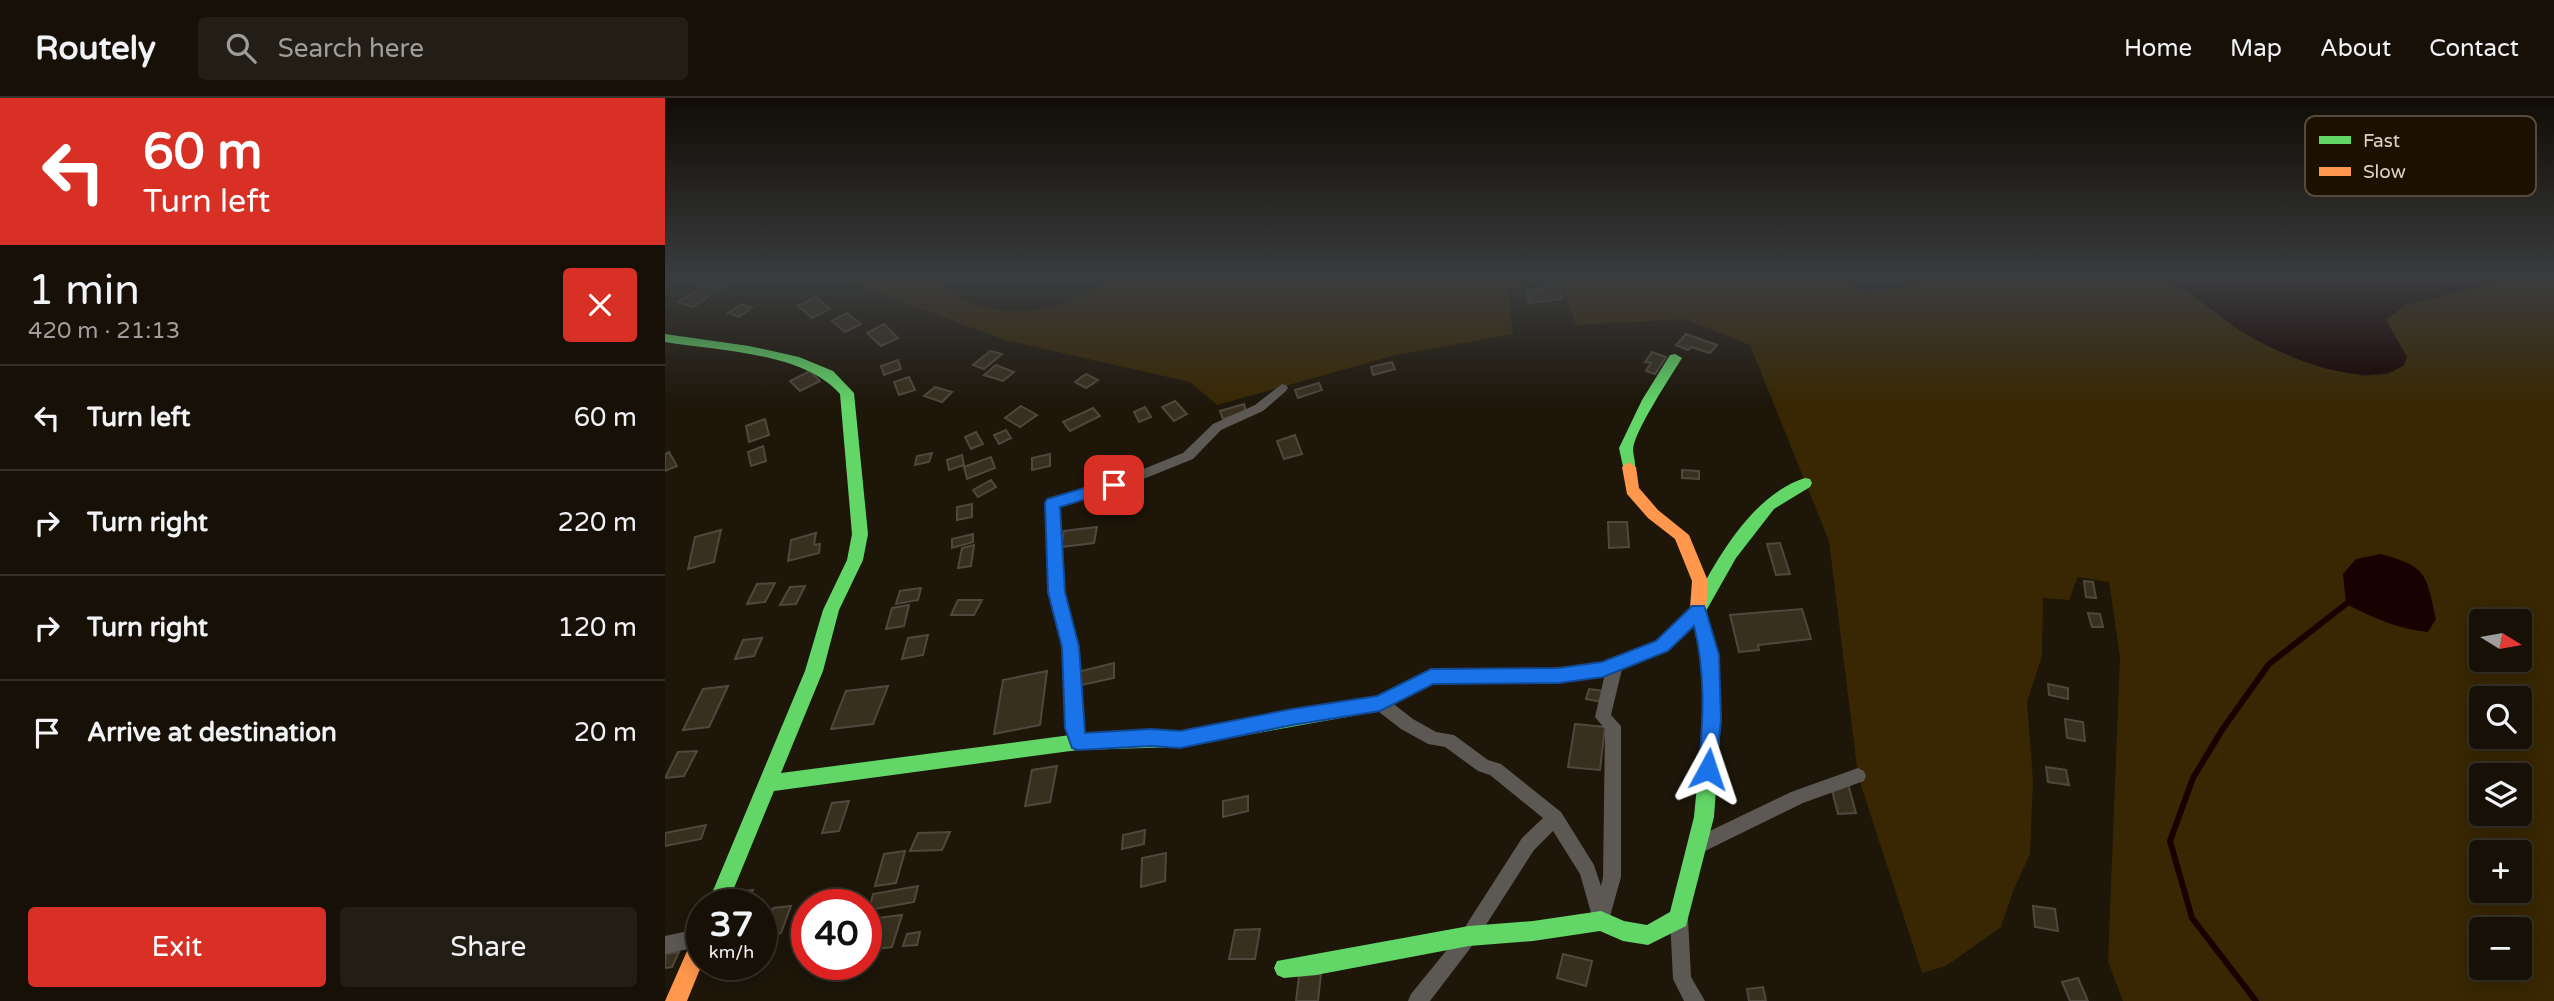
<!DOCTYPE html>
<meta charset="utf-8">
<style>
body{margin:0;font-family:"Varela Round",sans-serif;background:#231e15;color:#f1f3f6;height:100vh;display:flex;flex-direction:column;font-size:26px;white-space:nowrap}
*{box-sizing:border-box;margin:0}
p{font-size:23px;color:#9e9d9b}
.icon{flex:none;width:38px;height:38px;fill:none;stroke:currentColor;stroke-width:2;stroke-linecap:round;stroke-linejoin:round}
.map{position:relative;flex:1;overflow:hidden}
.drawer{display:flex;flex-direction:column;background:#161007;width:665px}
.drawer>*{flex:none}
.banner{background:#d93025;color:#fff;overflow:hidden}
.needle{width:46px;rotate:101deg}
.tools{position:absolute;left:1804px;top:511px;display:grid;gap:14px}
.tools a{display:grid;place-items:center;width:63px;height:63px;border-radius:7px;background:#161007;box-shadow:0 4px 18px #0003,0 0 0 2px #353028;font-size:35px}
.speed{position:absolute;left:21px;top:791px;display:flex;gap:14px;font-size:35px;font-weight:700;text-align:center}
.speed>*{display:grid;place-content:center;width:91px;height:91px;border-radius:50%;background:#161007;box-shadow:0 4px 18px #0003,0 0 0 2px #353028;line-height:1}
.speed small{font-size:18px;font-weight:400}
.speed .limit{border:10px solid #d22;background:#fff;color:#111}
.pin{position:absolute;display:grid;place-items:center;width:60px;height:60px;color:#fff;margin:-30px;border-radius:14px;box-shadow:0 4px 10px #0006}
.me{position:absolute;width:77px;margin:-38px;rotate:5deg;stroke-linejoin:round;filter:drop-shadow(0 0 5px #0008)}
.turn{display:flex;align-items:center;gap:24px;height:147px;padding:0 28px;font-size:32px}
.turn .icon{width:91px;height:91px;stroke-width:2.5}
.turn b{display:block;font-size:49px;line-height:60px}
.round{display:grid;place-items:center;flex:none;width:74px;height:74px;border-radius:7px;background:#231e15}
.head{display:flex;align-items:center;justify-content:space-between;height:119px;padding:0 28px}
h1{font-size:42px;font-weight:600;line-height:52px}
.cta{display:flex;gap:14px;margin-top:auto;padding:14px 28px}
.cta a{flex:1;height:80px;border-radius:7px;background:#d93025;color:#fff;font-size:28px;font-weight:600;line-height:80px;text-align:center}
.cta a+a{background:#231e15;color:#f1f3f6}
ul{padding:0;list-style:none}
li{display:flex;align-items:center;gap:21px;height:105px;padding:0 28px;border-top:2px solid #353028}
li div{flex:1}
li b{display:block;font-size:26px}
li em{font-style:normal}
header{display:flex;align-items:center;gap:42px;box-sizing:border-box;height:98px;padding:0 35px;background:#161007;border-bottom:2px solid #353028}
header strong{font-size:33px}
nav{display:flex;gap:38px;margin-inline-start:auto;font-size:24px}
.search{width:490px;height:63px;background:#231e15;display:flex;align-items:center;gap:18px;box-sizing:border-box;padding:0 24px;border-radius:7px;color:#9e9d9b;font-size:26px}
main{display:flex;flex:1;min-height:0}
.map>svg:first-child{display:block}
.green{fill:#382702;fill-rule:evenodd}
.water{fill:#170201}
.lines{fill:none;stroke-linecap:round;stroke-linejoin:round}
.stream{stroke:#170201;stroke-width:6}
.building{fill:#382f1e;stroke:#4e483d;stroke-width:2}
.street{fill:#5c5853;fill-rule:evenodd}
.fast{fill:#63d668;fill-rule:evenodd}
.slow{fill:#ff974d;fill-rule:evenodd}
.route{fill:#1a73e8;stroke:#114b97;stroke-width:2}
.key{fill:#1c1000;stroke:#554a3b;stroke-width:2}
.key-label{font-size:19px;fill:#dbd3c4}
</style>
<header>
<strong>Routely</strong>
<div class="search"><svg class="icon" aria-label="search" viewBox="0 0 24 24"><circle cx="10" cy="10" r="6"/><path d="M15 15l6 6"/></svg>Search here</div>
<nav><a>Home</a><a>Map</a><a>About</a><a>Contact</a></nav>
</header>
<main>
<section class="drawer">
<div class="banner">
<div class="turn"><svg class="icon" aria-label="left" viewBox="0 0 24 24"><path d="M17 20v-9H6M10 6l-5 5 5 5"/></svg><div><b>60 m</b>Turn left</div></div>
</div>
<div class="head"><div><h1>1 min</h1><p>420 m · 21:13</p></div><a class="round" style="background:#d93025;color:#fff"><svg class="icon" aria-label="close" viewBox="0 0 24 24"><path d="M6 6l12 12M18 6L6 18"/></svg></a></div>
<ul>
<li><svg class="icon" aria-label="left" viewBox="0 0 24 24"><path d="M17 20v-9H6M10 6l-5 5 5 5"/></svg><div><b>Turn left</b></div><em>60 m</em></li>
<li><svg class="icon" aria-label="right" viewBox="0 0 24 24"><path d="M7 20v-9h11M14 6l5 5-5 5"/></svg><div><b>Turn right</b></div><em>220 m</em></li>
<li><svg class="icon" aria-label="right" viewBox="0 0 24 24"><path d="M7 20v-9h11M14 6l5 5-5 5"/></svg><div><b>Turn right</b></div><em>120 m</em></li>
<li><svg class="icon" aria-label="arrive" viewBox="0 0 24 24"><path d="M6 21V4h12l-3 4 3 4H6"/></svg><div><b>Arrive at destination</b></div><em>20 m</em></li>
</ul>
<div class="cta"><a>Exit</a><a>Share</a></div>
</section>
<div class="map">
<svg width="1889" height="903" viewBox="0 0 1889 903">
<rect width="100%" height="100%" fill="#1d1609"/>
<path class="green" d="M 175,181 L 273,181 C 296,211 341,217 377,211 C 399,208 423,194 443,186 L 450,181 L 1173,181 L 1199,194 L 1241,189 L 1274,181 L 1488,181 L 1530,196 L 1567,227 L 1594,243 L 1656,269 L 1699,278 L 1724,276 L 1739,267 L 1721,221 L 1740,207 L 1791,192 L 1847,181 L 1889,181 L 1889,903 L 1458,903 L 1443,863 L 1455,559 L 1444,484 L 1413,479 L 1404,502 L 1378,500 L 1377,558 L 1362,604 L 1368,682 L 1365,756 L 1348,793 L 1336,829 L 1281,868 L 1257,875 L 1193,678 L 1164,443 L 1085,247 L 1020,221 L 911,227 L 895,183 L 843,191 L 848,236 L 731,257 L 552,307 L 525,284 L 340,242 ZM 1816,523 L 1855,523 L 1855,562 L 1816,562 ZM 1816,600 L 1855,600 L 1855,639 L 1816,639 ZM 1816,677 L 1855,677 L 1855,716 L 1816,716 ZM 1816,754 L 1855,754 L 1855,793 L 1816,793 ZM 1816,831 L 1855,831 L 1855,870 L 1816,870 Z"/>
<path class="water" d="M 1488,181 L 1847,181 L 1740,207 L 1721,222 L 1742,259 L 1739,267 C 1697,296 1604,253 1567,227 C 1539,207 1523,188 1488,181 Z
M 1716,456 C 1762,469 1761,475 1771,521 L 1763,534 C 1732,531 1707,519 1681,506 L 1678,476 L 1691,461 Z"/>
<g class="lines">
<path class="stream" d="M 1591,903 L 1527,820 L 1505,743 L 1528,680 L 1557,632 L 1604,566 L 1681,506"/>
</g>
<path class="building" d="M 49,181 L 65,184 L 28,209 L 13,204 Z
M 894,188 L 897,201 L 864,205 L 861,192 Z
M 151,199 L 165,211 L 147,220 L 133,208 Z
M 76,206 L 87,210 L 74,219 L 63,215 Z
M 182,215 L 196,226 L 180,234 L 167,223 Z
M 219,226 L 233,240 L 216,248 L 202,235 Z
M 1021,236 L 1052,247 L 1045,255 L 1026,249 L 1023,252 L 1011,247 Z
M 325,253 L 337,256 L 319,271 L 308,267 Z
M 987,254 L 1001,259 L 990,276 L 981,273 L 986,265 L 980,264 Z
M 233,262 L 236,271 L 219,277 L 216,268 Z
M 727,264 L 730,271 L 708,277 L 706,269 Z
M 331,267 L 349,274 L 338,283 L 319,277 Z
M 145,273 L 155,283 L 135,293 L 125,283 Z
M 421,276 L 433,282 L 421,290 L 410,284 Z
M 244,279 L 250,292 L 234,297 L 229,284 Z
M 654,285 L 657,292 L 633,300 L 630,292 Z
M 270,289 L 287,294 L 277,304 L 259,298 Z
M 510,303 L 522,316 L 509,323 L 497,309 Z
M 579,306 L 581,314 L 558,321 L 555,313 Z
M 356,308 L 372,317 L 355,329 L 340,320 Z
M 480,309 L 486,319 L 474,324 L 469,314 Z
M 428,310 L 435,318 L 405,333 L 398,324 Z
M 100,321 L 104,337 L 84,344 L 81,328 Z
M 341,332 L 346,340 L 334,346 L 329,337 Z
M 311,334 L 318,346 L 306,351 L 300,339 Z
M 630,337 L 637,356 L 619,361 L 612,343 Z
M 98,348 L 101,363 L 86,368 L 83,354 Z
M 4,354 L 12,368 L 0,373 L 0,356 Z
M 267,355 L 264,364 L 250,367 L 252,358 Z
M 385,356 L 385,368 L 367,372 L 367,360 Z
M 297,357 L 299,367 L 284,372 L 282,362 Z
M 326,359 L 330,370 L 302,381 L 299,369 Z
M 1017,372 L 1034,373 L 1034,381 L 1017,380 Z
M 326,382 L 331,389 L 313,399 L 308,392 Z
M 307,406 L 307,419 L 292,422 L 292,409 Z
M 943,424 L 962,424 L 964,449 L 944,450 Z
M 432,429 L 429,445 L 396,449 L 399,433 Z
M 56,432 L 49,464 L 23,471 L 30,439 Z
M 151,435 L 149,447 L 155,446 L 154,455 L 123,463 L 126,442 Z
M 308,436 L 308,444 L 287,450 L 287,441 Z
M 1115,445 L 1125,476 L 1111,477 L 1102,446 Z
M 309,447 L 306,468 L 293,470 L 297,450 Z
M 1419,483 L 1428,484 L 1431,500 L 1421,499 Z
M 110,485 L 100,504 L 82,506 L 92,486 Z
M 140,488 L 131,506 L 115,507 L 125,489 Z
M 256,490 L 253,502 L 231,506 L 235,493 Z
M 293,502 L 317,502 L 309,517 L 286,517 Z
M 244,507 L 239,528 L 221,531 L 227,510 Z
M 1137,511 L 1146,541 L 1093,547 L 1094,552 L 1074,554 L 1065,517 Z
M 1423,515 L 1435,516 L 1438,529 L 1427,529 Z
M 263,537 L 258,557 L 237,561 L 243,540 Z
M 97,540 L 89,558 L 70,561 L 78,542 Z
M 449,565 L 449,580 L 407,589 L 408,575 Z
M 382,573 L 375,627 L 329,636 L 338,582 Z
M 1383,586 L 1403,590 L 1403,601 L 1384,597 Z
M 63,588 L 44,629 L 18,632 L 38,591 Z
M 223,588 L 208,626 L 166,631 L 181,593 Z
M 924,591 L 939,593 L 937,604 L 921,601 Z
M 1400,621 L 1418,624 L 1420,643 L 1402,640 Z
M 910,626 L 940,629 L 935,672 L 903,669 Z
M 32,653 L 19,678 L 0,680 L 13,654 Z
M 392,668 L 385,704 L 360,708 L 367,672 Z
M 1381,669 L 1401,672 L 1404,687 L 1383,684 Z
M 1183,686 L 1191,715 L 1173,716 L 1166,688 Z
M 583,698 L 583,713 L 558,719 L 558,703 Z
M 184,703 L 174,733 L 157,735 L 167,705 Z
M 41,727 L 36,741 L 0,748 L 0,735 Z
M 480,732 L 479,746 L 457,751 L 458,737 Z
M 285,734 L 277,752 L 245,753 L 253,735 Z
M 240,753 L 231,785 L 210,788 L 219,756 Z
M 501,755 L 500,783 L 476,789 L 477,760 Z
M 253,788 L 249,804 L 204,812 L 208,796 Z
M 88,792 L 82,807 L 67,807 L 72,794 Z
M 126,808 L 116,835 L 98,837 L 108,810 Z
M 1368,808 L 1390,811 L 1393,833 L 1370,829 Z
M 237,817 L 227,849 L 203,852 L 213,820 Z
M 595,831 L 590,861 L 564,861 L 570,832 Z
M 255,834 L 252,847 L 238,848 L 242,836 Z
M 14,854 L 7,869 L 0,870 L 1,856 Z
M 898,856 L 927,863 L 921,888 L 892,880 Z
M 63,866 L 93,866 L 89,876 L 58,881 Z
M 656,876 L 653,903 L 631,903 L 634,878 Z
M 1413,880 L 1423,903 L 1405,903 L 1397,884 Z
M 1098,889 L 1101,903 L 1084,903 L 1082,891 Z"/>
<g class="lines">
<path class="street" d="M 617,286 L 621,287 L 623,290 L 621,293 L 598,313 L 556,332 L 528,361 L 471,384 L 394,408 L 398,494 L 413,549 L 417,630 L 421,644 L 419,649 L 413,651 L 407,649 L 401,630 L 397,549 L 384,494 L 380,405 L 382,401 L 461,378 L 518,355 L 548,326 L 590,307 Z
M 950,561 L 955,562 L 958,567 L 946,617 L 956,628 L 956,779 L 942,829 L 936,832 L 930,829 L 915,776 L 888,733 L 869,752 L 810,844 L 765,903 L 743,903 L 746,896 L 798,832 L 857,740 L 878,720 L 825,677 L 813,673 L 780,649 L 763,646 L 736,631 L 709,610 L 707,605 L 709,600 L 715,598 L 721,600 L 748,621 L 771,634 L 789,637 L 823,662 L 836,666 L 896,714 L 929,767 L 936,788 L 938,779 L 940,631 L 930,619 L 942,567 L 945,562 Z
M 1193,670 L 1199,673 L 1201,678 L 1199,683 L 1138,705 L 1040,753 L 1034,755 L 1028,753 L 1025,747 L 1028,741 L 1126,694 Z
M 1014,812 L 1020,815 L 1023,821 L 1026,879 L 1040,903 L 1019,903 L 1008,881 L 1005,821 L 1008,815 Z
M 37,830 L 37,848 L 0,856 L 0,838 Z"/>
<path class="fast" d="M 0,236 L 84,248 L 134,259 L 168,273 L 189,295 L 203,436 L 198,462 L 174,512 L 158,573 L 116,675 L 413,636 L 515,633 L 712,598 L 767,572 L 878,571 L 884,573 L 887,578 L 884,583 L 878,585 L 769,586 L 715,613 L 515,649 L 413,652 L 109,693 L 62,807 L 42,807 L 140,573 L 158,512 L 182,462 L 187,436 L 175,296 C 138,254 53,253 0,244 Z
M 1010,256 L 1017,260 C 1006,278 970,332 968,351 C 968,359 972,365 969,373 L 959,373 L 954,350 L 977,302 L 1005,257 Z
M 1140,380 L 1145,381 L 1147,385 L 1145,389 L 1109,411 L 1071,460 L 1041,513 L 1054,557 L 1056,623 L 1049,719 L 1021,828 L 983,847 L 958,843 L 935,833 L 868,843 L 804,848 L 651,877 L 619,880 L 612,877 L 609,870 L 612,863 L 804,828 L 868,823 L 936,813 L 959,823 L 982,827 L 1005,814 L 1029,719 L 1038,623 L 1036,557 L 1025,513 C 1048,466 1087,396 1140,380 Z"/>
<path class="slow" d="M 964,364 L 971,369 L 974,390 L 993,412 L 1024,437 L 1043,483 L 1041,513 L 1003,553 L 938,579 L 878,585 L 872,583 L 869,578 L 872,573 L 878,571 L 937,565 L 991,543 L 1025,510 L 1027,483 L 1010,441 L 983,420 L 962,396 L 957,369 Z
M 37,832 L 37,866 L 22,903 L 0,903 L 30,835 Z"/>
</g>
<linearGradient id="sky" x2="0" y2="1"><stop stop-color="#100c05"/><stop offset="0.59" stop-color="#3a3c3e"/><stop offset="1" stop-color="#3a3c3e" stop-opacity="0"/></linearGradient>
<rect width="1889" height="307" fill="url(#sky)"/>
<path class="route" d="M 449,381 L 454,383 L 456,387 L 454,391 L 395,409 L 400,494 L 414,549 L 420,635 L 486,631 L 515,633 L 627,611 L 712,598 L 766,571 L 894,570 L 937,564 L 991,543 L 1027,508 L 1039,508 L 1041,513 L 1054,557 L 1056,622 L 1050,677 L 1043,679 L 1036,677 L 1034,671 C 1038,623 1041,575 1029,528 L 1003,553 L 938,579 L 894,585 L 768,586 L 715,613 L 627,627 L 515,650 L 486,648 L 413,652 L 407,650 L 400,630 L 397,549 L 383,494 L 380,405 L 382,401 Z"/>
<rect x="1640" y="18" width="231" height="80" rx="10" class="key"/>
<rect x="1654" y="38" width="32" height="8" fill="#63d668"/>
<rect x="1654" y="69" width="32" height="9" fill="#ff974d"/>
<g class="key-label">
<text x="1698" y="49">Fast</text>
<text x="1698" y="80">Slow</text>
</g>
</svg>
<div class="tools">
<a><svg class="needle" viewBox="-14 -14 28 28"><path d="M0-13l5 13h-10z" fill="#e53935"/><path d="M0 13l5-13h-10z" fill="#9e9d9b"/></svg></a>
<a><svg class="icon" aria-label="search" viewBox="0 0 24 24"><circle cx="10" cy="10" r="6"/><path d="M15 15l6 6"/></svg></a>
<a><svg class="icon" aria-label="layers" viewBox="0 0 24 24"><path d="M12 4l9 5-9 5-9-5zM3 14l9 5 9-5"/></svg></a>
<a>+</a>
<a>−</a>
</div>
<div class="speed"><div>37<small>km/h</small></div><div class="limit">40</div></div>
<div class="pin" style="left:449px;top:387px;background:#d93025"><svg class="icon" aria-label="arrive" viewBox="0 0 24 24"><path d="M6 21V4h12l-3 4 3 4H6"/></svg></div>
<svg class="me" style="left:1043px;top:671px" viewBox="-20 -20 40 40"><path d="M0-17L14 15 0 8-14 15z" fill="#1a73e8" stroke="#fff" stroke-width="4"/></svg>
</div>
</main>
